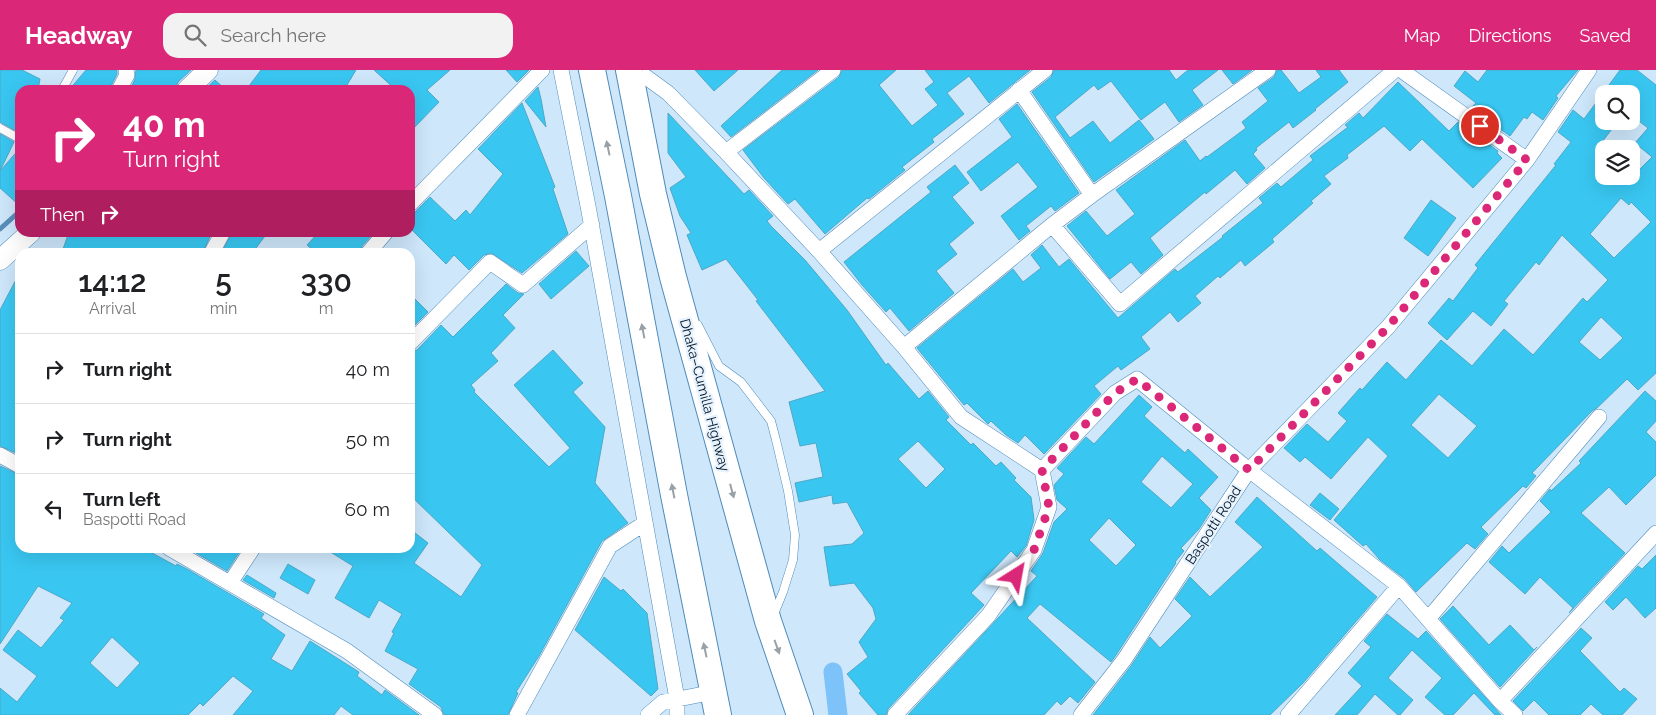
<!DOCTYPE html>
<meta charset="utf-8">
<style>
body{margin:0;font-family:Raleway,sans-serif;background:#f2f2f2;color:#202124;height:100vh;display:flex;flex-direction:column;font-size:19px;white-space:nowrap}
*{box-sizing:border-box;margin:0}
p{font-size:16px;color:#757577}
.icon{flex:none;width:28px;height:28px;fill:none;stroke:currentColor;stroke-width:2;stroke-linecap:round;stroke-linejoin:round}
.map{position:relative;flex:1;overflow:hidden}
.sheet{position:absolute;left:15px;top:178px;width:400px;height:305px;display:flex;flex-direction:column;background:#fff;border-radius:15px;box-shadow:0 5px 20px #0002}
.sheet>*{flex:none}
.banner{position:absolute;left:15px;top:15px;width:400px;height:152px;border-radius:15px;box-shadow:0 5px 20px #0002;background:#db2777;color:#fff;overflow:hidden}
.fabs{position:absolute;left:1595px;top:15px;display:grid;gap:10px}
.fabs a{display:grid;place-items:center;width:45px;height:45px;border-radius:10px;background:#fff;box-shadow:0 5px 20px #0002;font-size:25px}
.pin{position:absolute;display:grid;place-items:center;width:42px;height:42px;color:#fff;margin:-21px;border:2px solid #fff;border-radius:50%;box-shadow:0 1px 5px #0007}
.me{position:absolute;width:55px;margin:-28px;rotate:34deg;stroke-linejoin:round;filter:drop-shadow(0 0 4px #0008)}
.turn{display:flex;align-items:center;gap:18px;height:105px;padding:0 25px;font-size:22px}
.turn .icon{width:65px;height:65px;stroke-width:2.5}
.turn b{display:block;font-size:35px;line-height:42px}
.then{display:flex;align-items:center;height:48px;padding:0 25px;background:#0003;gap:10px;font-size:19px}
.eta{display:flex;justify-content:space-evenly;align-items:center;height:85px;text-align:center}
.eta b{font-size:30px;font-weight:600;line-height:35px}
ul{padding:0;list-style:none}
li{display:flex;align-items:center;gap:15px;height:70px;padding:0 25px;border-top:1px solid #e0e0e0}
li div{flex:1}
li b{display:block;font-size:19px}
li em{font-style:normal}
header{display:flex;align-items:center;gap:30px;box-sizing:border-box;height:70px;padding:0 25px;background:#db2777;color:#fff}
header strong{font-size:24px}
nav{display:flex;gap:28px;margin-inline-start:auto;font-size:18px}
.search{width:350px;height:45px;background:#f2f2f2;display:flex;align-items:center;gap:12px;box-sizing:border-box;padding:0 18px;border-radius:15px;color:#757577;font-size:19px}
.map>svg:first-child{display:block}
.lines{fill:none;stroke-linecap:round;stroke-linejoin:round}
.stream{stroke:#588eb9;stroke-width:5}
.canal{stroke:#7dc2f8;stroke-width:19}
.building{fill:#39c7f2;stroke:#4fa8c6;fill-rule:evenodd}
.lane-casing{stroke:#4e8bba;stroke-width:9}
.street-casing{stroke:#4e8bba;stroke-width:16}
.secondary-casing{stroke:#4e8bba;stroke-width:21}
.highway-casing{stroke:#4e8bba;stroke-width:28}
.lane{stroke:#fff;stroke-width:8}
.street{stroke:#fff;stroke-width:15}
.secondary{stroke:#fff;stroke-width:20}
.highway{stroke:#fff;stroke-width:26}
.oneway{fill:#99a1a8}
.route{stroke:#db2777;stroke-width:9;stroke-dasharray:0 16.2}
.labels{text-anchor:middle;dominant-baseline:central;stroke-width:4.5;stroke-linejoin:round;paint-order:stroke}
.street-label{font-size:14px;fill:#001325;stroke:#e6f2fd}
</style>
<header>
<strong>Headway</strong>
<div class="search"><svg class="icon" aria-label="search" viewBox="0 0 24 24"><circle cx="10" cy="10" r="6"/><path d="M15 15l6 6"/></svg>Search here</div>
<nav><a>Map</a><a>Directions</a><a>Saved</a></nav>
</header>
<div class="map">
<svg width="1656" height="645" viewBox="0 0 1656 645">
<rect width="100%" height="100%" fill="#cee7fb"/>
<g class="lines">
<path class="stream" d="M 0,159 L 20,141"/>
<path class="canal" d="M 833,602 L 838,645"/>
</g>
<path class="building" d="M 0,0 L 22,0 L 40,9 L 38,20 L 20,20 L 20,58 L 18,62 L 0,52 Z
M 86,0 L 117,0 L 117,4 L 112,14 L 111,20 L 69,20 Z
M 136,0 L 191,0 L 178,12 L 175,20 L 130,20 L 135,9 Z
M 261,0 L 356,0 L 344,20 L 246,20 Z
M 374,0 L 450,0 L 427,20 L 439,32 L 410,62 L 410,20 L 396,20 Z
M 506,0 L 529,0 L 517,12 Z
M 695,0 L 738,0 L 714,21 Z
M 782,0 L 818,0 L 731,67 L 721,56 Z
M 842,0 L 896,0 L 879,15 L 912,56 L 938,35 L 925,19 L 934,12 L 925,0 L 1030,0 L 989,33 L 969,6 L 947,23 L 964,44 L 932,69 L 934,72 L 902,97 L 905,100 L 869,129 L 867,128 L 825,164 L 795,129 L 788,134 L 764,108 L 743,80 L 839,7 Z
M 1054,0 L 1169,0 L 1176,10 L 1188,0 L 1218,0 L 1192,20 L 1203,35 L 1179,52 L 1165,32 L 1141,50 L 1111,11 L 1098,20 L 1094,15 L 1055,47 L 1070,68 L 1093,51 L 1110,73 L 1139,50 L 1154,69 L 1094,112 L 1032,22 L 1051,7 Z
M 1222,0 L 1252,0 L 1233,14 Z
M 1277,0 L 1281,0 L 1299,23 L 1321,7 L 1316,0 L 1339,0 L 1348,12 L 1315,39 L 1316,40 L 1293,58 L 1289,52 L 1256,78 L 1257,80 L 1253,84 L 1265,98 L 1247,114 L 1235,100 L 1206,124 L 1205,122 L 1150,168 L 1163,185 L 1141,204 L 1131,192 L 1110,209 L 1067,156 L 1086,141 L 1107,166 L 1135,144 L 1116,120 L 1185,70 L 1200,91 L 1206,86 L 1207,87 L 1246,58 L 1242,52 L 1268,31 L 1258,18 L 1274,7 Z
M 1487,0 L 1578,0 L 1556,26 L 1558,28 L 1543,50 L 1532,42 L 1527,49 L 1524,47 L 1510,66 L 1471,38 L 1476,33 L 1454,16 L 1465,1 L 1478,12 Z
M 1620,0 L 1637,0 L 1656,15 L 1656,303 L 1638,320 L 1627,309 L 1597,338 L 1592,341 L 1532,403 L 1536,406 L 1526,418 L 1523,416 L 1481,457 L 1488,464 L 1475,479 L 1467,473 L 1416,522 L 1405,509 L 1380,490 L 1366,474 L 1363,476 L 1334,450 L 1388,386 L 1368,367 L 1331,409 L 1305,387 L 1300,392 L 1284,378 L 1307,354 L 1328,372 L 1347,351 L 1338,343 L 1360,318 L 1362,320 L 1387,292 L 1406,310 L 1441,270 L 1472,296 L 1504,259 L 1533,285 L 1583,228 L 1587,232 L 1608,210 L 1562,165 L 1539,195 L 1536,192 L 1504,231 L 1508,234 L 1491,256 L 1473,241 L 1447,270 L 1428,253 L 1449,228 L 1453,231 L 1478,198 L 1475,195 L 1556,95 L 1554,94 L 1571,72 L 1558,62 L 1573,40 L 1584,49 ZM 1604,24 L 1631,24 L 1631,45 L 1648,58 L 1635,73 L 1652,87 L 1633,106 L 1604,106 L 1604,79 L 1599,76 L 1618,51 L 1604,51 ZM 1621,128 L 1629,135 L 1631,132 L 1651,152 L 1614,188 L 1590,164 ZM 1601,247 L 1623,268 L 1600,290 L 1579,272 ZM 1439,324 L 1477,356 L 1448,388 L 1411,355 Z
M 215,10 L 226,20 L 204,20 Z
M 1398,12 L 1449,61 L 1458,52 L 1498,81 L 1497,83 L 1502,88 L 1473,118 L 1422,69 L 1410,81 L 1384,56 L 1347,85 L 1348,88 L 1324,106 L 1331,114 L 1311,131 L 1313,133 L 1272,169 L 1274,172 L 1245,196 L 1241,190 L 1220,208 L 1218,206 L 1195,226 L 1201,233 L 1178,252 L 1170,242 L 1141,267 L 1150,279 L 1121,300 L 1118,296 L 1094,316 L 1101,324 L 1044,384 L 1025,365 L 1018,373 L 1006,365 L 991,351 L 988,354 L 967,333 L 964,335 L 917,278 L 1013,199 L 1023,212 L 1041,198 L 1031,185 L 1042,175 L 1059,197 L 1069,189 L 1118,248 L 1175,199 L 1178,202 L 1223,167 L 1222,166 L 1263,133 L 1259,128 L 1277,113 L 1281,117 L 1313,90 L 1310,86 L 1348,57 L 1345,55 L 1359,43 L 1363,48 Z
M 538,17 L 541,29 L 546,57 L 525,31 Z
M 522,33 L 555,117 L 553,119 L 568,164 L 522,203 L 491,183 L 484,185 L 469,200 L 454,185 L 446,194 L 410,158 L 410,147 L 430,127 L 455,151 L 466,140 L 470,145 L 503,104 L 478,79 Z
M 1017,34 L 1079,123 L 1055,141 L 1051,136 L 1026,156 L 1030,161 L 1019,170 L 1001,146 L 1038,117 L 1018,92 L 981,121 L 967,102 L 1012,67 L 999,49 Z
M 668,43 L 744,124 L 749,120 L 773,146 L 767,151 L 771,156 L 805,190 L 847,240 L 886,295 L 888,293 L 919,329 L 928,321 L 949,347 L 946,350 L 971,375 L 973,373 L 996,396 L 1001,392 L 1016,408 L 1014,410 L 1031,427 L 1034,450 L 1026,476 L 1017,487 L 1011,481 L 971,523 L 984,535 L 888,639 L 886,645 L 878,645 L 859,623 L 861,621 L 847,604 L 868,587 L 859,572 L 876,549 L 873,538 L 854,513 L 830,516 L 824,477 L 852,474 L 864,463 L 847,432 L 833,434 L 832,425 L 799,432 L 795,413 L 823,407 L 816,373 L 800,376 L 789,332 L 825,321 L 756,231 L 758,230 L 726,189 L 702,200 L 687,165 L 691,163 L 680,146 L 670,118 L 686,107 L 668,83 ZM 918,371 L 945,399 L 926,418 L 898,389 Z
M 0,64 L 14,72 L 0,101 L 20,78 L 20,136 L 0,118 Z
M 955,95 L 969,113 L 952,127 L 974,153 L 949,174 L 957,184 L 936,201 L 954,223 L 909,261 L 890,238 L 886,242 L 862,215 L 844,192 L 931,122 L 927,117 Z
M 1431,130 L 1456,148 L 1428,186 L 1404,168 Z
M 69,162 L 212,162 L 203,182 L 62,182 Z
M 232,162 L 268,162 L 253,182 L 222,182 Z
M 319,162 L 369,162 L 372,165 L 362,176 L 360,182 L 315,182 L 307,175 Z
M 576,181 L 589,196 L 551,229 L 539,214 Z
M 20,202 L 20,385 L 0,376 L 0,240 Z
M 506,214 L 518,223 L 524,224 L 503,245 L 515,258 L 491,283 L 498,291 L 471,315 L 475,320 L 474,322 L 549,397 L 570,378 L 514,315 L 553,280 L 583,313 L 573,322 L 605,357 L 595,413 L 628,453 L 602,471 L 539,586 L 516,622 L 518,623 L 508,645 L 444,645 L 441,637 L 409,614 L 418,599 L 385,581 L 394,563 L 392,562 L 402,544 L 379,530 L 369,548 L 335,528 L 353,496 L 324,478 L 410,478 L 410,459 L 428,473 L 414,493 L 461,527 L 482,495 L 410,425 L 410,282 L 417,280 L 441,255 L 453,267 Z
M 410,224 L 428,242 L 410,260 Z
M 1645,321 L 1656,331 L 1656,351 L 1646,362 L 1656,372 L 1656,405 L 1626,435 L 1609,417 L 1581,443 L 1625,483 L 1569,543 L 1573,538 L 1540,507 L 1525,524 L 1489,492 L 1502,476 L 1509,483 L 1551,442 L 1540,431 L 1550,419 L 1551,421 L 1581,393 L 1579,391 Z
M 1139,325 L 1152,337 L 1144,346 L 1185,383 L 1188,379 L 1218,407 L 1199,428 L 1211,440 L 1199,459 L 1181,478 L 1184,481 L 1175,492 L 1176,493 L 1116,585 L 1111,592 L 1040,534 L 1027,548 L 1095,612 L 1078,633 L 1070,626 L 1061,635 L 1057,631 L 1044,645 L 908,645 L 1037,506 L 1031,501 L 1043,483 L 1054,452 L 1067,439 L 1057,430 L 1054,415 L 1064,404 L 1057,398 L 1086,367 L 1094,374 ZM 1162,386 L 1193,414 L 1171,438 L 1141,412 ZM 1109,448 L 1136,475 L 1116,496 L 1089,470 Z
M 0,396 L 20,405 L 20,478 L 143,478 L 176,496 L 177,494 L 187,499 L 264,544 L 261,548 L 285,565 L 271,589 L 292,601 L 310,571 L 359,602 L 357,606 L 382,625 L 385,620 L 419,645 L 353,645 L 341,636 L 334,645 L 233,645 L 253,621 L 233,606 L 203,636 L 200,633 L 188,645 L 0,645 L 0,618 L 17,632 L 37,606 L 3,580 L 18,560 L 41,578 L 64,550 L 60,548 L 72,533 L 38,516 L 0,574 ZM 112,567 L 140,593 L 117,618 L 90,593 Z
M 1320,423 L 1339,439 L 1330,450 L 1310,435 Z
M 1257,427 L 1317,481 L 1320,478 L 1377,527 L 1303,613 L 1270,645 L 1093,645 L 1131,596 L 1150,567 L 1160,578 L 1192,546 L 1175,529 L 1190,507 L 1210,527 L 1263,477 L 1235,452 Z
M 199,478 L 242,478 L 227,501 L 196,483 Z
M 1656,485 L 1656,538 L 1645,548 L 1626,527 L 1613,540 L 1605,532 L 1638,496 L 1642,499 Z
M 288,494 L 315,510 L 308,524 L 280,508 Z
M 247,505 L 276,523 L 274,528 L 243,510 Z
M 604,507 L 621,521 L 623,519 L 647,543 L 658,619 L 651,626 L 575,560 Z
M 1453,536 L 1489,575 L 1510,555 L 1534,580 L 1537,577 L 1500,617 L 1440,549 Z
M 1387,544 L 1418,569 L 1426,561 L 1501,645 L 1495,645 L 1474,623 L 1453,645 L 1445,645 L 1425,627 L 1442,608 L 1412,580 L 1388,608 L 1413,630 L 1400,645 L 1398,645 L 1375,624 L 1357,645 L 1335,645 L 1362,616 L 1348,603 L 1371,577 L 1364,571 Z
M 1581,558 L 1592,568 L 1580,581 L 1620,622 L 1624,618 L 1637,629 L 1622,645 L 1603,645 L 1591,634 L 1580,645 L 1549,645 L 1534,630 L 1523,641 L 1513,631 Z"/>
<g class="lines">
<g class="lane-casing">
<path id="lane" d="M 62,20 L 73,0
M 0,58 L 20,69
M 698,255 L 719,296 L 741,312 L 771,351 L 776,370 L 788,421 L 795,465 L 793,490 L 783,522 L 774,544"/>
</g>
<g class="street-casing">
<path id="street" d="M 561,0 L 588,136 L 677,629 L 677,645
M 1401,0 L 1527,90
M 646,7 L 668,23 L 726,82 L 819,181 L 904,277 L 961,347 L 1042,400 L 1115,323 L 1137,309 L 1249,400 L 1399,516 L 1500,631 L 1515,645
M 121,20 L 120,18 L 127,5 L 126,0
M 1019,20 L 1092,125 L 1052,155 L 1120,234 L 1395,0
M 726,82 L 833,0
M 1092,125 L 1268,0
M 410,134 L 542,0
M 819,181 L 1045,0
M 212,182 L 223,162
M 369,182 L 386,162
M 410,273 L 490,192 L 523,215 L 592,155
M 904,277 L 1052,155
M 0,385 L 20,396
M 169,478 L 347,581 L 435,645
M 230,513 L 253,478
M 1428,549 L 1599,347
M 1500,631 L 1656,463
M 517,645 L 610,476 L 645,453
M 648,645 L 663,632 L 714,622
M 895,645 L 988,546 L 1034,480 L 1049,437 L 1042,400
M 1081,645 L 1124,590 L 1249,400 L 1388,257 L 1527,90 L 1589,0
M 1288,645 L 1399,516"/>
</g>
<g class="secondary-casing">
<path id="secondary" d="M 187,20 L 208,0
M 0,190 L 31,162"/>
</g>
<g class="highway-casing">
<path id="highway" d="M 592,0 L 618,126 L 674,425 L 718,645
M 629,0 L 653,124 L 673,207 L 768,551 L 800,645"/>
</g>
<use href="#lane" class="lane"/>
<use href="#street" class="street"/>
<use href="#secondary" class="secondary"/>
<use href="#highway" class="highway"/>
</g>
<defs><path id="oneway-solid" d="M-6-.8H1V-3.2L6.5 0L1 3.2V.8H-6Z" transform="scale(1.25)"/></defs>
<g class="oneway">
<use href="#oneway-solid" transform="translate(608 78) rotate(-102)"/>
<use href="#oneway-solid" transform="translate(643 261) rotate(-101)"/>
<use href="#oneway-solid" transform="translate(673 421) rotate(-101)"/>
<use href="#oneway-solid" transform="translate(732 421) rotate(75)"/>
<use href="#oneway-solid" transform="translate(777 577) rotate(70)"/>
<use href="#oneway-solid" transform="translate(705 580) rotate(-102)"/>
</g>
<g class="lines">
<path class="route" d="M 1016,506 L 1034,480 L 1049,437 L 1042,400 L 1115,323 L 1137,309 L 1249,400 L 1388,257 L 1527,90 L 1480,56"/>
</g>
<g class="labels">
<g class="street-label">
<text transform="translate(705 325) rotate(75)">Dhaka–Cumilla Highway</text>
<text transform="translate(1213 455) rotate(-57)">Baspotti Road</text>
</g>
</g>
</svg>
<div class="fabs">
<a><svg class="icon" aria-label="search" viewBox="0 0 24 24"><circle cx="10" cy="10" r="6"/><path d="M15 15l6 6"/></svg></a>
<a><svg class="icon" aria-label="layers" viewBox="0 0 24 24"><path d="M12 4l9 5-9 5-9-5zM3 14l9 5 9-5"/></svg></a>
</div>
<div class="pin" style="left:1480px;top:56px;background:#d93025"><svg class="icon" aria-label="arrive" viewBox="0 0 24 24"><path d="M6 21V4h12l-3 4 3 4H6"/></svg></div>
<svg class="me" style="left:1016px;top:506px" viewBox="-20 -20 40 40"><path d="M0-17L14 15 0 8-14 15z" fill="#db2777" stroke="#fff" stroke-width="4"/></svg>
<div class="banner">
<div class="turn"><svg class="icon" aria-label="right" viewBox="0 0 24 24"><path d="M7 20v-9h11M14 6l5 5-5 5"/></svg><div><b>40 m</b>Turn right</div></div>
<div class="then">Then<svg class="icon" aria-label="right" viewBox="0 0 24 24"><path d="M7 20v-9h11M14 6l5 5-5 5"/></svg></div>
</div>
<section class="sheet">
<div class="eta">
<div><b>14:12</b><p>Arrival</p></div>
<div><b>5</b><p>min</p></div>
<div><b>330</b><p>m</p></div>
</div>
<ul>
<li><svg class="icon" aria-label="right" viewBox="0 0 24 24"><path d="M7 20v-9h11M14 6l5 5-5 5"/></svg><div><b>Turn right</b></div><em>40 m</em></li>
<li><svg class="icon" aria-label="right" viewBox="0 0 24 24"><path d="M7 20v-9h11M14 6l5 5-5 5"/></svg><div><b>Turn right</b></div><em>50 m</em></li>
<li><svg class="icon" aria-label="left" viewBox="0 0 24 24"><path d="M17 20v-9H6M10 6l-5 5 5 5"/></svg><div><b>Turn left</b><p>Baspotti Road</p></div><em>60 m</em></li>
</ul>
</section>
</div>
